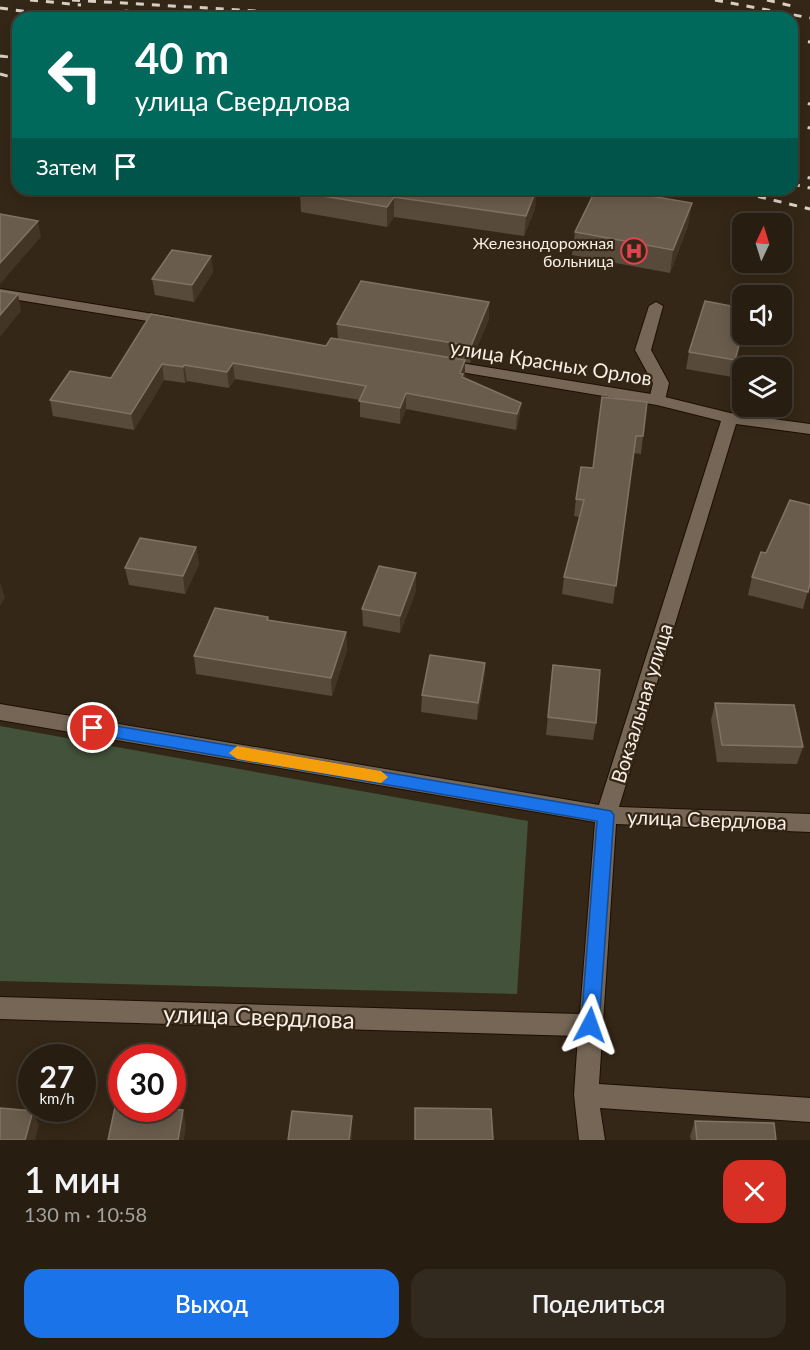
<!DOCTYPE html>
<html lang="ru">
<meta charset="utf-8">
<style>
body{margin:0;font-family:Lato,sans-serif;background:#332a1f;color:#f1f3f6;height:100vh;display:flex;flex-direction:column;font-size:22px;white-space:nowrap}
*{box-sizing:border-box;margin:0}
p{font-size:20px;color:#a4a29f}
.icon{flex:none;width:33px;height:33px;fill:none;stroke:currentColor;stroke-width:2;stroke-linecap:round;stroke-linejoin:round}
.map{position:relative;height:1140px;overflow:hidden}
.details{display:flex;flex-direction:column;background:#271d11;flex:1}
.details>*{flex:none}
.banner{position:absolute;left:12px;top:12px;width:786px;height:183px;border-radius:18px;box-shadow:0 3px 15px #0003,0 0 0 2px #433b31;background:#00695c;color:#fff;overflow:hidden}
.needle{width:39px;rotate:4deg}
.tools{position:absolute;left:732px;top:213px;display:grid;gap:12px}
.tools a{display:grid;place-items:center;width:60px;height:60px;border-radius:12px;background:#271d11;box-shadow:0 3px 15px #0003,0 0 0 2px #433b31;font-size:30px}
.speed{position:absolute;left:18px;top:1044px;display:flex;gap:12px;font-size:30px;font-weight:700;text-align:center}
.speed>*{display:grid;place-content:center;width:78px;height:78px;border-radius:50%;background:#271d11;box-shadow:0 3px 15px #0003,0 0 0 2px #433b31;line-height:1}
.speed small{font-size:15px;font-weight:400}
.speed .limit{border:9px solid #d22;background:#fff;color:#111}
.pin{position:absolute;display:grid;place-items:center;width:51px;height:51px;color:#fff;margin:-26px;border:3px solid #fff;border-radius:50%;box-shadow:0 2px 6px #0007}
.me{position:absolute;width:66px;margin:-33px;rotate:4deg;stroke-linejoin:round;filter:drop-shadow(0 0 4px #0008)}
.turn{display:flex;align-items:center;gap:21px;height:126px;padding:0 24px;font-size:27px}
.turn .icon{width:78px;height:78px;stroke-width:2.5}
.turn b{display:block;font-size:42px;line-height:51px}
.then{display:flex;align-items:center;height:57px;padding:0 24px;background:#0003;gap:12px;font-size:22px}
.round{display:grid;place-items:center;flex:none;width:63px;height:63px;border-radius:18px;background:#332a1f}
.head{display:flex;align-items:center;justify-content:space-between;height:102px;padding:0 24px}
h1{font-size:36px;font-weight:600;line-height:45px}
.button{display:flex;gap:12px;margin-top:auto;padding:12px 24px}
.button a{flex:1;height:69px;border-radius:18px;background:#1a73e8;color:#fff;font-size:24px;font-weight:600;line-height:69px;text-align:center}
.button a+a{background:#332a1f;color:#f1f3f6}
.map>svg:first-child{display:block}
.green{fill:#43523a}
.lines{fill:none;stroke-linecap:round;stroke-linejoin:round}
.lane-casing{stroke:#1b0f03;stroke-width:2}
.street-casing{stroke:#1b0f03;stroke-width:2}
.lane{fill:#766656;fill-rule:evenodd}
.street{fill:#766656;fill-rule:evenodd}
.rail{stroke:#dbd1c6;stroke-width:3;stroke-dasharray:8 8;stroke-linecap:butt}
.wall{fill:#584a3b}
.shaded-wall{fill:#423525}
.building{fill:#695c4d;stroke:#807365;stroke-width:1.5}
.route{fill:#1a73e8;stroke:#114b97;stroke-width:1.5}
.slow{fill:#f59e0b}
.labels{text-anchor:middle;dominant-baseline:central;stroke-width:4.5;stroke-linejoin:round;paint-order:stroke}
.far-poi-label{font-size:16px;fill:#f8efe5;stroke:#342717;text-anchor:end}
.street-label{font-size:20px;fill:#f8efe5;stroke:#342717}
.near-street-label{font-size:24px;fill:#f8efe5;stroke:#342717}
</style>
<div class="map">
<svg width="810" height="1140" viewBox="0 0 810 1140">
<rect width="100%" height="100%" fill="#342717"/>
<path class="green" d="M 0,726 L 528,821 L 517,994 L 0,981 Z"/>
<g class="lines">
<g class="lane-casing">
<path id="lane" d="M 656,302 L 663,306 L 651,350 L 669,383 L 665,400 L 657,405 L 649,400 L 653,383 L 635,350 L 649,306 Z"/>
</g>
<g class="street-casing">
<path id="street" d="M 0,289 L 172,317 L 179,321 L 172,325 L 0,297 Z
M 442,360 L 657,395 L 730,413 L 810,424 L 810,434 L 736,424 L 619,807 L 810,814 L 810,832 L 616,824 L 599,1084 L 810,1098 L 810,1122 L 600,1108 L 605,1140 L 579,1140 L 574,1095 L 578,1036 L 0,1019 L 0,997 L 580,1014 L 595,822 L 0,720 L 0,704 L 599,805 L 721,421 L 657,405 L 437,368 L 434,365 Z"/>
</g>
<use href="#lane" class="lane"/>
<use href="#street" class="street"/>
<path class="rail" d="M 30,0 L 81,5
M 72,0 L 375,18
M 715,0 L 810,18
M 767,0 L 796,7
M 0,8 L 72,18
M 125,11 L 179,18
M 792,40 L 810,42
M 0,56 L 18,58
M 0,74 L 18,79
M 792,101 L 810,104
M 792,124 L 810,128
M 792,174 L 810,178
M 792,184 L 810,188
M 727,189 L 810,209"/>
</g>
<path class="wall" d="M 536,190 L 535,209 L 524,236 L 394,217 L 387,227 L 301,212 L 300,192 Z
M 688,226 L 670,273 L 572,255 L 575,232 Z
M 211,256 L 213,272 L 194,302 L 155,295 L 152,279 Z
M 489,302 L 489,319 L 470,363 L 465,362 L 465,376 L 464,378 L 521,403 L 519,419 L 516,430 L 406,409 L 400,424 L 360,417 L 360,400 L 235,379 L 229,388 L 187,381 L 185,383 L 164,380 L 134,430 L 53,416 L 50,400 L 111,378 L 151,314 L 326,346 L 338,339 L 337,324 Z
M 743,334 L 732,377 L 686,369 L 689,352 Z
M 602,397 L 643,436 L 641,454 L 633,453 L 613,604 L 562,594 L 564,577 L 579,517 L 574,516 L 576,499 L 593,468 Z
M 196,547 L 199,564 L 185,594 L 129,585 L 125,568 Z
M 752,577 L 810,583 L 803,609 L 748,595 Z
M 416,591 L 400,633 L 363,626 L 362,609 Z
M 268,617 L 269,620 L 346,632 L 347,650 L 332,696 L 196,674 L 194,656 Z
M 485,663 L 484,680 L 477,720 L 421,712 L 422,695 Z
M 553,665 L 596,723 L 593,740 L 546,735 Z
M 715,703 L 803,747 L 797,764 L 717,762 L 711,720 Z
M 695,1121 L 776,1140 L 691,1140 L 690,1136 Z"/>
<path class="shaded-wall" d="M 536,190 L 535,209 L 524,236 L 526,216 Z
M 394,197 L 394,217 L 387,227 L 387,207 Z
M 692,203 L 688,226 L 670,273 L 673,250 Z
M 38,221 L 41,237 L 0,284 L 0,263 Z
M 211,256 L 213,272 L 194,302 L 192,285 Z
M 18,294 L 21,311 L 0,337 L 0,315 Z
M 489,302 L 489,319 L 470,363 L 471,346 Z
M 742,334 L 743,334 L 732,377 L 735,360 Z
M 465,360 L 465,376 L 463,379 L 460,373 Z
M 233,363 L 235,379 L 229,388 L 227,372 Z
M 162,364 L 164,380 L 134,430 L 131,414 Z
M 184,365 L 187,381 L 185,383 L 183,367 Z
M 406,393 L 406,409 L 400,424 L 400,408 Z
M 521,403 L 519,419 L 516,430 L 517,414 Z
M 196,547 L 199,564 L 185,594 L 183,576 Z
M 416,573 L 416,591 L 400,633 L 400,616 Z
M 0,582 L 5,598 L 0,606 Z
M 346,632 L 347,650 L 332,696 L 331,678 Z
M 485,663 L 484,680 L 477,720 L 478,703 Z
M 183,1110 L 186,1125 L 184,1140 L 178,1140 Z
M 33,1111 L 39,1125 L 35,1140 L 25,1140 Z
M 352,1116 L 352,1140 L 349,1140 Z"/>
<path class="building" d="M 302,189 L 533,189 L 536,190 L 526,216 L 394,197 L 387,207 L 300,192 Z
M 596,189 L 610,189 L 692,203 L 673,250 L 575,232 Z
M 0,214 L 38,221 L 0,263 Z
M 172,250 L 211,256 L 192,285 L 152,279 Z
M 361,281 L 489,302 L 471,346 L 337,324 Z
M 0,291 L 18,294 L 0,315 Z
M 705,301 L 742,308 L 742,334 L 735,360 L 689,352 Z
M 151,314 L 326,346 L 331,338 L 465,360 L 460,373 L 463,374 L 462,377 L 521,403 L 517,414 L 406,393 L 400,408 L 359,401 L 366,386 L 233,363 L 227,372 L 184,365 L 183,367 L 162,364 L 131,414 L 50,400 L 70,371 L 111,378 Z
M 602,397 L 647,402 L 643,436 L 636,436 L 616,586 L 564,577 L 584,500 L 576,499 L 581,467 L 593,468 Z
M 790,500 L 810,505 L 810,583 L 808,592 L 752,577 L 761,552 L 766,553 Z
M 140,538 L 196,547 L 183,576 L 125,568 Z
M 379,566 L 416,573 L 400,616 L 362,609 Z
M 215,608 L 268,617 L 267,620 L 346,632 L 331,678 L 194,656 Z
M 430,655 L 485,663 L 478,703 L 422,695 Z
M 553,665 L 600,670 L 596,723 L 548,717 Z
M 715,703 L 794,705 L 803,747 L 722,745 Z
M 115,1107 L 122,1107 L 122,1108 L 150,1108 L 183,1110 L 178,1140 L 108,1140 Z
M 0,1108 L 33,1111 L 25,1140 L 0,1140 Z
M 415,1108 L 491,1109 L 493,1140 L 415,1140 Z
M 292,1111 L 352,1116 L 349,1140 L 288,1140 Z
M 695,1121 L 774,1123 L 776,1140 L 697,1140 Z"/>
<path class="route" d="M 93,722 L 611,811 L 614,815 L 599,1025 L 596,1031 L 590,1034 L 584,1031 L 581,1025 L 597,821 L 93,734 L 86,728 Z"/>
<path class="slow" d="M 237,746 L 381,771 L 388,777 L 381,783 L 237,759 L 229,753 Z"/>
<defs>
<g id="hospital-ring" transform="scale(1.35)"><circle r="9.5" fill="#342717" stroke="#e0444e" stroke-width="1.5"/><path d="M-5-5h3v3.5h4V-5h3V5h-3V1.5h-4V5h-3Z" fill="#e0444e"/></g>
</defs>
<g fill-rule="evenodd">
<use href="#hospital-ring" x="634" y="251"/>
</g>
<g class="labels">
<g class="far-poi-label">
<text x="614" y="242">Железнодорожная<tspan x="614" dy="18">больница</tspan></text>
</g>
<g class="street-label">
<text transform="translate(551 362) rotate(9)">улица Красных Орлов</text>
<text transform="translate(641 703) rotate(-73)">Вокзальная улица</text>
<text transform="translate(707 819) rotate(2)">улица Свердлова</text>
</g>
<g class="near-street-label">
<text transform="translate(259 1016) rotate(2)">улица Свердлова</text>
</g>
</g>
</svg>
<div class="tools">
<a><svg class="needle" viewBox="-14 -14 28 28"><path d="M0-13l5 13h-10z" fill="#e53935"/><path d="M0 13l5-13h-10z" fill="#a4a29f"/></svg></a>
<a><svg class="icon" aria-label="sound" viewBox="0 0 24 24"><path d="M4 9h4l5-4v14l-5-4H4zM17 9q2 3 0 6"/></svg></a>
<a><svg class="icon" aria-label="layers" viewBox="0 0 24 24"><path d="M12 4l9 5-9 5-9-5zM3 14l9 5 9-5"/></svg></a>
</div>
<div class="speed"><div>27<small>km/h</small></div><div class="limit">30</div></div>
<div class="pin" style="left:93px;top:728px;background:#d93025"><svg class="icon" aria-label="arrive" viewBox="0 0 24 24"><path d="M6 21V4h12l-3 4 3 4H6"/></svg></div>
<svg class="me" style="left:590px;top:1025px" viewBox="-20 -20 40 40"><path d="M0-17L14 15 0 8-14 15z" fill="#1a73e8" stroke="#fff" stroke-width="4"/></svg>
<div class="banner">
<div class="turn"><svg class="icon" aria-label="left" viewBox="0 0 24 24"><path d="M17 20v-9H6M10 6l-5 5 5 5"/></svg><div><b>40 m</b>улица Свердлова</div></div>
<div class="then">Затем<svg class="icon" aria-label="arrive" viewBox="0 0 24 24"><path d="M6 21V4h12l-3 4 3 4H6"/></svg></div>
</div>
</div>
<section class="details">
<div class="head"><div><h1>1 мин</h1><p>130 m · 10:58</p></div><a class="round" style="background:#d93025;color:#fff"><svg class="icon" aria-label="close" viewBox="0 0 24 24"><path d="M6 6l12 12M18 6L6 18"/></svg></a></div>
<div class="button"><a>Выход</a><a>Поделиться</a></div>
</section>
